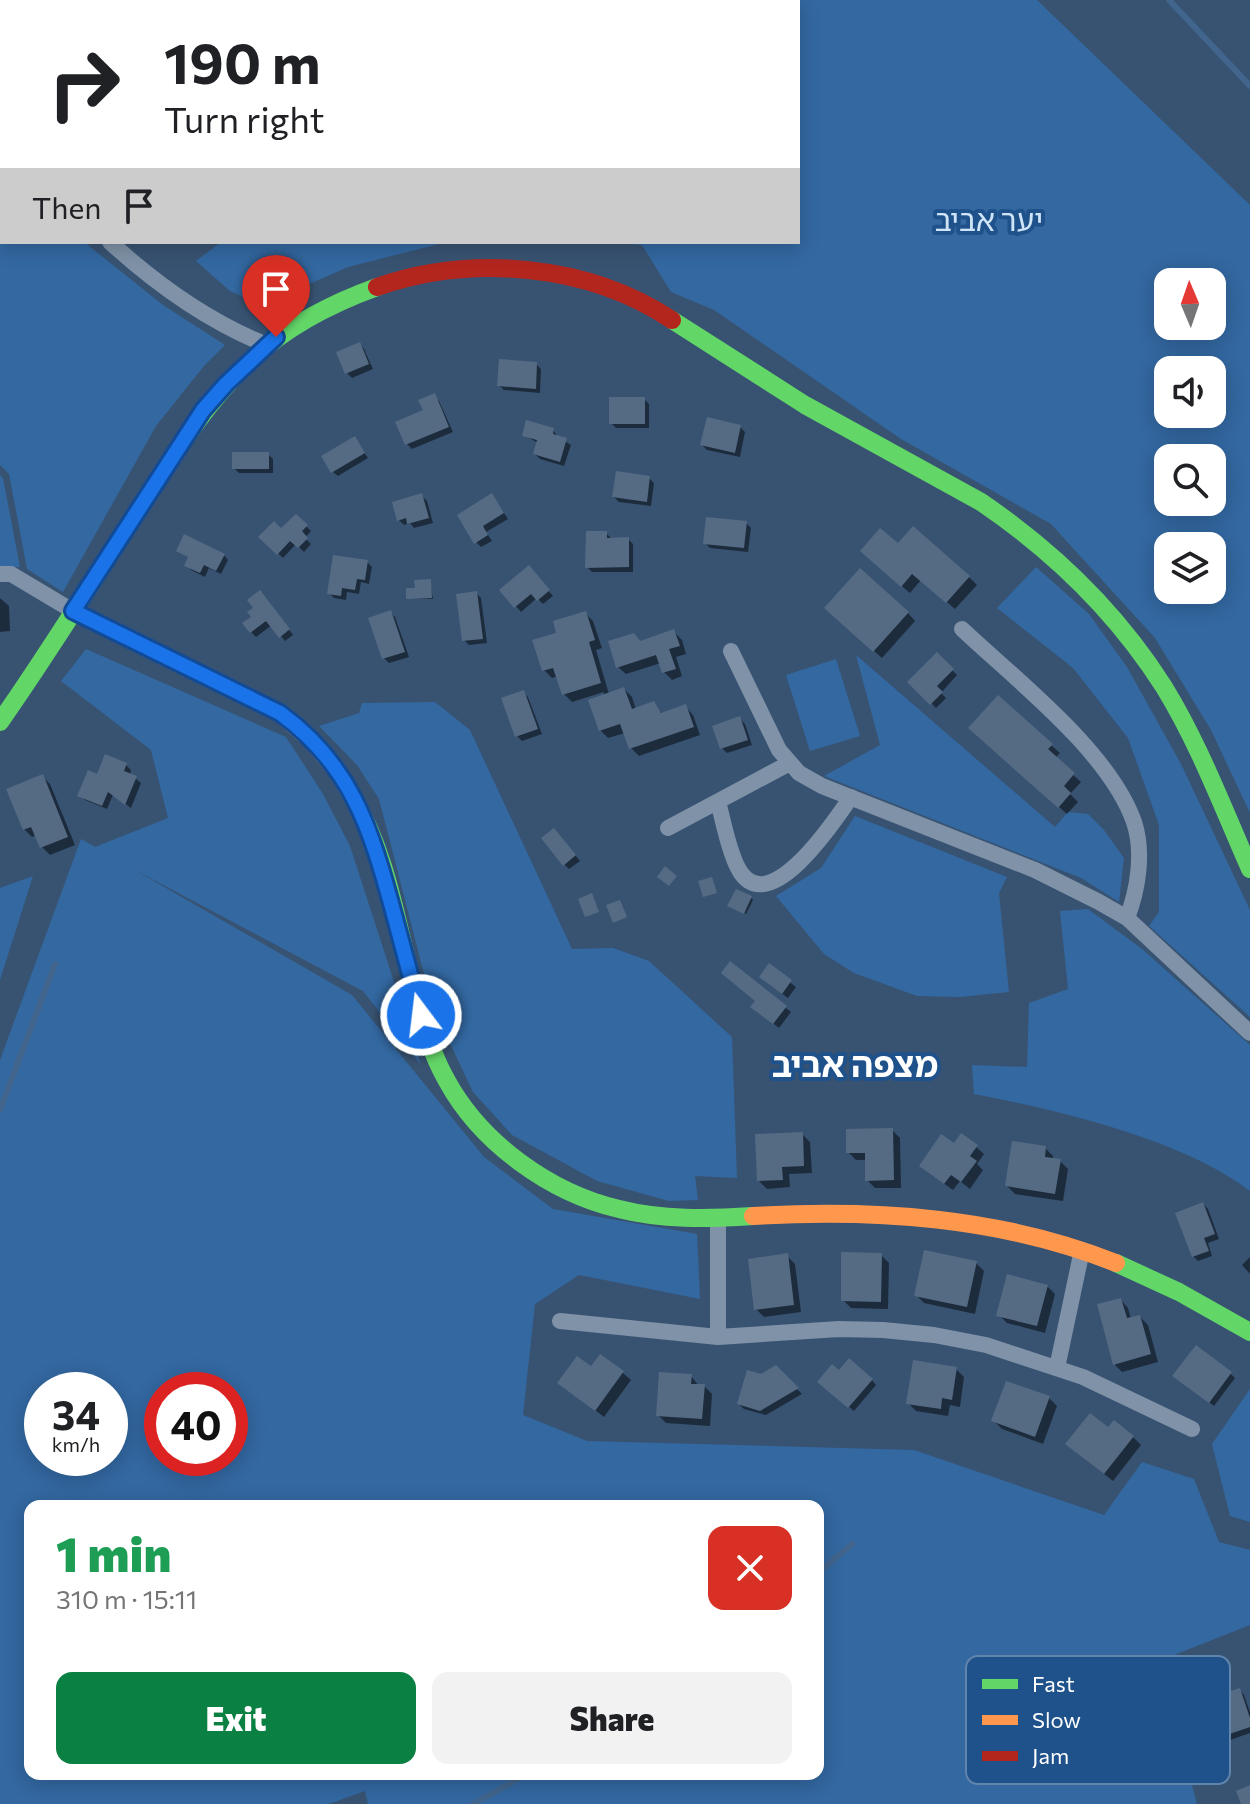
<!DOCTYPE html>
<meta charset="utf-8">
<style>
body{margin:0;font-family:Commissioner,"Noto Sans Hebrew",sans-serif;background:#f2f2f2;color:#202124;height:100vh;display:flex;flex-direction:column;font-size:30px;white-space:nowrap}
*{box-sizing:border-box;margin:0}
p{font-size:26px;color:#757577}
.icon{flex:none;width:44px;height:44px;fill:none;stroke:currentColor;stroke-width:2;stroke-linecap:round;stroke-linejoin:round}
.map{position:relative;flex:1;overflow:hidden}
.panel{position:absolute;left:24px;top:1500px;width:800px;height:280px;display:flex;flex-direction:column;background:#fff;border-radius:16px;box-shadow:0 4px 20px #0003}
.panel>*{flex:none}
.top-card{position:absolute;left:0px;top:0px;width:800px;height:244px;box-shadow:0 4px 20px #0003;background:#fff;color:#202124;overflow:hidden}
.needle{width:52px;rotate:358deg}
.fabs{position:absolute;left:1154px;top:268px;display:grid;gap:16px}
.fabs a{display:grid;place-items:center;width:72px;height:72px;border-radius:16px;background:#fff;box-shadow:0 4px 20px #0003;font-size:40px}
.speed{position:absolute;left:24px;top:1372px;display:flex;gap:16px;font-size:40px;font-weight:700;text-align:center}
.speed>*{display:grid;place-content:center;width:104px;height:104px;border-radius:50%;background:#fff;box-shadow:0 4px 20px #0003;line-height:1}
.speed small{font-size:20px;font-weight:400}
.speed .limit{border:12px solid #d22;background:#fff;color:#111}
.pin{position:absolute;display:grid;place-items:center;width:68px;height:68px;color:#fff;margin:-82px -34px;border-radius:50% 50% 50% 0;rotate:-45deg;box-shadow:0 0 8px #0007}
.pin .icon{rotate:45deg}
.me{position:absolute;width:88px;margin:-44px;rotate:345deg;stroke-linejoin:round;filter:drop-shadow(0 0 6px #0008)}
.turn{display:flex;align-items:center;gap:28px;height:168px;padding:0 32px;font-size:36px}
.turn .icon{width:104px;height:104px;stroke-width:2.5}
.turn b{display:block;font-size:56px;line-height:68px}
.then{display:flex;align-items:center;height:76px;padding:0 32px;background:#0003;gap:16px;font-size:30px}
.round{display:grid;place-items:center;flex:none;width:84px;height:84px;border-radius:16px;background:#f2f2f2}
.overview{display:flex;align-items:center;justify-content:space-between;height:136px;padding:0 32px}
h1{font-size:48px;font-weight:800;line-height:60px;color:#1e9e55}
.cta{display:flex;gap:16px;margin-top:auto;padding:16px 32px}
.cta a{flex:1;height:92px;border-radius:16px;background:#0b8043;color:#fff;font-size:32px;font-weight:800;line-height:92px;text-align:center}
.cta a+a{background:#f2f2f2;color:#202124}
.map>svg:first-child{display:block}
.green{fill:#3368a1;fill-rule:evenodd}
.shadow{fill:#0007}
.lines{fill:none;stroke-linecap:round;stroke-linejoin:round}
.stream{stroke:#41658d;stroke-width:6}
.building{fill:#556b84}
.street{stroke:#7f92a7;stroke-width:16}
.fast{stroke:#63d668;stroke-width:18}
.slow{stroke:#ff974d;stroke-width:18}
.jam{stroke:#b3261e;stroke-width:18}
.route-casing{stroke:#114b97;stroke-width:20}
.route{stroke:#1a73e8;stroke-width:14}
.labels{text-anchor:middle;dominant-baseline:central;stroke-width:8;stroke-linejoin:round;paint-order:stroke}
.park-label{font-size:30px;fill:#d0e4f8;stroke:#1f518b}
.quarter-label{font-size:34px;font-weight:bold;fill:#fff;stroke:#1f518b}
.key{fill:#1f518b;stroke:#6285ae;stroke-width:2}
.key-label{font-size:22px;fill:#fff}
</style>
<div class="map">
<svg width="1250" height="1804" viewBox="0 0 1250 1804">
<rect width="100%" height="100%" fill="#385372"/>
<path class="green" d="M 99,0 L 421,0 L 425,2 L 101,2 Z
M 446,0 L 1037,0 L 1250,205 L 1250,813 L 1211,730 L 1155,638 L 1051,524 L 901,439 L 714,310 L 671,292 L 642,245 L 608,242 L 798,242 L 798,2 L 445,2 ZM 1168,282 L 1212,282 L 1212,326 L 1168,326 ZM 1168,370 L 1212,370 L 1212,414 L 1168,414 ZM 1168,458 L 1212,458 L 1212,502 L 1168,502 ZM 1168,546 L 1212,546 L 1212,590 L 1168,590 Z
M 0,120 L 2,242 L 84,242 L 163,305 L 225,345 L 204,366 L 156,426 L 63,592 L 27,569 L 9,474 L 0,465 Z
M 221,242 L 463,242 L 439,244 L 348,267 L 262,305 L 230,291 L 196,261 Z
M 0,475 L 3,478 L 20,567 L 0,568 Z
M 1036,567 L 1089,614 L 1127,667 L 1181,764 L 1250,910 L 1250,1017 L 1149,926 L 1159,912 L 1159,825 L 1128,738 L 1073,668 L 997,608 Z
M 86,649 L 286,737 L 323,794 L 350,846 L 421,1065 L 363,991 L 133,869 L 352,995 L 484,1157 L 553,1209 L 697,1234 L 700,1299 L 579,1275 L 535,1304 L 523,1415 L 587,1441 L 914,1450 L 1104,1515 L 1142,1462 L 1194,1479 L 1219,1542 L 1250,1550 L 1250,1625 L 1159,1661 L 1197,1804 L 368,1804 L 365,1791 L 329,1804 L 0,1804 L 0,1060 L 81,839 L 95,847 L 168,818 L 151,750 L 61,681 ZM 42,1390 L 110,1390 L 110,1458 L 42,1458 ZM 162,1390 L 230,1390 L 230,1458 L 162,1458 ZM 30,1506 L 818,1506 L 818,1774 L 30,1774 Z
M 856,655 L 1055,827 L 1068,812 L 1088,814 L 1104,830 L 1124,858 L 1119,902 L 1081,878 L 824,776 L 880,745 Z
M 836,659 L 860,736 L 810,751 L 786,675 Z
M 435,702 L 470,730 L 572,949 L 613,948 L 649,961 L 732,1037 L 737,1178 L 695,1176 L 698,1200 L 669,1201 L 597,1181 L 512,1135 L 473,1092 L 432,1005 L 379,799 L 357,765 L 319,726 L 359,713 L 362,703 Z
M 855,816 L 1007,877 L 999,893 L 1009,992 L 960,997 L 917,996 L 854,973 L 824,954 L 776,896 L 821,868 Z
M 33,876 L 0,980 L 0,888 Z
M 1088,909 L 1142,949 L 1250,1045 L 1250,1191 C 1182,1139 1058,1110 974,1094 L 972,1065 L 1027,1067 L 1029,1003 L 1068,989 L 1060,911 Z
M 1250,1389 L 1250,1522 L 1230,1516 L 1212,1444 Z"/>
<path class="shadow" d="M 360,344 L 364,349 L 373,369 L 352,378 L 347,373 Z
M 536,364 L 541,369 L 540,393 L 504,390 L 499,385 Z
M 434,396 L 439,401 L 453,432 L 412,449 L 407,444 Z
M 644,399 L 649,404 L 649,428 L 616,428 L 611,423 Z
M 740,427 L 745,432 L 740,457 L 707,450 L 702,445 Z
M 553,430 L 558,437 L 571,445 L 564,466 L 540,459 L 535,454 L 538,443 L 524,435 Z
M 355,439 L 368,458 L 338,476 L 333,472 Z
M 268,454 L 273,459 L 273,473 L 239,473 L 234,468 Z
M 649,478 L 654,483 L 651,506 L 619,502 L 614,497 Z
M 492,495 L 508,519 L 486,532 L 492,541 L 481,547 L 476,542 Z
M 422,496 L 427,501 L 433,523 L 414,528 L 410,523 L 404,525 L 399,520 Z
M 296,516 L 311,531 L 305,538 L 311,544 L 304,552 L 296,544 L 283,558 L 261,537 L 281,531 Z
M 746,523 L 751,528 L 748,552 L 710,548 L 705,543 Z
M 606,533 L 611,538 L 628,539 L 633,544 L 633,572 L 592,572 L 587,567 Z
M 178,551 L 224,555 L 228,560 L 221,574 L 209,568 L 205,577 L 191,570 L 186,565 L 190,558 Z
M 870,559 L 969,577 L 977,585 L 955,609 L 921,580 L 910,593 Z
M 367,562 L 372,567 L 369,584 L 361,582 L 359,594 L 347,592 L 346,600 L 334,598 L 329,593 Z
M 533,573 L 553,596 L 543,604 L 537,598 L 521,612 L 502,590 Z
M 430,581 L 433,599 L 408,598 L 417,590 Z
M 476,593 L 481,598 L 487,643 L 469,645 L 464,640 Z
M 264,597 L 293,635 L 285,641 L 272,625 L 256,637 L 251,632 L 253,617 Z
M 0,598 L 9,606 L 10,631 L 0,632 Z
M 390,612 L 395,617 L 409,657 L 389,663 L 384,658 Z
M 585,613 L 593,621 L 602,648 L 596,650 L 609,694 L 624,689 L 632,697 L 636,710 L 653,704 L 663,714 L 686,707 L 693,715 L 700,735 L 639,756 L 631,748 L 625,733 L 608,738 L 600,730 L 604,692 L 572,702 L 564,694 L 558,676 L 552,678 L 544,670 L 558,634 Z
M 908,613 L 915,621 L 882,658 L 834,616 Z
M 674,632 L 682,640 L 686,654 L 676,657 L 682,676 L 672,680 L 664,672 L 661,663 L 626,674 L 618,667 L 641,643 Z
M 937,655 L 957,675 L 941,693 L 946,698 L 936,708 L 910,682 Z
M 523,692 L 528,697 L 542,734 L 522,741 L 517,736 Z
M 998,698 L 1060,753 L 1055,758 L 1081,782 L 1070,794 L 1078,802 L 1067,814 L 978,736 Z
M 740,719 L 745,724 L 752,745 L 727,753 L 722,748 Z
M 126,765 L 131,770 L 130,774 L 141,783 L 131,808 L 113,795 L 107,809 L 85,800 L 80,795 L 98,776 Z
M 42,776 L 50,784 L 75,845 L 50,855 L 42,847 L 37,835 L 32,837 L 24,829 Z
M 559,835 L 580,861 L 569,869 L 564,864 Z
M 751,898 L 753,900 L 746,914 L 732,908 Z
M 730,964 L 791,1012 L 779,1028 L 758,1011 L 758,1001 Z
M 769,966 L 796,987 L 788,998 L 766,982 Z
M 892,1130 L 900,1138 L 901,1188 L 875,1188 L 867,1180 L 867,1160 L 856,1160 L 848,1152 Z
M 802,1134 L 810,1142 L 812,1173 L 789,1174 L 790,1187 L 767,1189 L 759,1181 Z
M 954,1146 L 976,1147 L 984,1154 L 977,1164 L 983,1170 L 970,1189 L 960,1181 L 953,1190 L 929,1173 Z
M 1045,1148 L 1053,1156 L 1053,1160 L 1060,1161 L 1068,1169 L 1063,1201 L 1015,1194 L 1007,1186 Z
M 1203,1204 L 1208,1209 L 1219,1239 L 1208,1243 L 1212,1256 L 1198,1261 L 1193,1256 Z
M 881,1255 L 889,1263 L 888,1309 L 851,1308 L 843,1300 Z
M 787,1256 L 795,1264 L 801,1312 L 764,1317 L 756,1309 Z
M 1250,1257 L 1250,1274 L 1242,1265 Z
M 976,1263 L 984,1271 L 975,1314 L 924,1303 L 916,1295 Z
M 1047,1286 L 1055,1294 L 1045,1333 L 1007,1323 L 999,1315 Z
M 1121,1300 L 1128,1308 L 1131,1319 L 1140,1317 L 1148,1325 L 1158,1362 L 1122,1372 L 1114,1364 Z
M 591,1368 L 623,1373 L 631,1380 L 604,1417 L 560,1383 Z
M 776,1368 L 802,1394 L 766,1415 L 744,1409 L 739,1404 L 762,1376 Z
M 956,1369 L 964,1377 L 960,1407 L 950,1405 L 948,1416 L 916,1411 L 908,1403 Z
M 840,1373 L 872,1380 L 876,1385 L 854,1411 L 825,1387 Z
M 1230,1373 L 1235,1378 L 1214,1406 L 1180,1380 Z
M 691,1376 L 699,1386 L 704,1386 L 712,1394 L 710,1426 L 666,1423 L 658,1415 Z
M 1049,1398 L 1057,1406 L 1043,1444 L 1002,1429 L 994,1421 Z
M 1108,1430 L 1133,1437 L 1141,1445 L 1113,1481 L 1076,1452 Z
M 1240,1690 L 1244,1695 L 1250,1712 L 1250,1733 L 1219,1744 L 1214,1739 Z"/>
<g class="lines">
<path class="stream" d="M 1169,0 L 1250,86
M 0,1110 L 55,964
M 818,1573 L 852,1544
M 473,1804 L 527,1774"/>
</g>
<path class="building" d="M 360,342 L 369,364 L 345,374 L 336,352 Z
M 499,359 L 537,362 L 536,389 L 497,386 Z
M 435,393 L 449,427 L 405,445 L 395,422 L 423,410 L 418,400 Z
M 609,397 L 645,397 L 645,424 L 609,424 Z
M 707,417 L 741,425 L 735,453 L 700,445 Z
M 526,420 L 554,428 L 553,434 L 567,438 L 560,462 L 533,454 L 537,440 L 522,436 Z
M 355,436 L 365,453 L 331,473 L 321,456 Z
M 232,452 L 269,452 L 269,469 L 232,469 Z
M 616,471 L 650,476 L 647,502 L 612,497 Z
M 422,493 L 429,518 L 407,524 L 406,518 L 397,521 L 392,502 Z
M 492,493 L 504,513 L 483,526 L 488,535 L 474,544 L 457,515 Z
M 296,514 L 308,525 L 302,531 L 308,538 L 298,548 L 290,541 L 277,555 L 258,537 L 274,521 L 281,528 Z
M 706,517 L 747,521 L 744,548 L 703,544 Z
M 913,526 L 970,576 L 946,603 L 912,574 L 901,587 L 860,551 L 880,528 L 898,543 Z
M 586,531 L 607,531 L 607,538 L 629,537 L 629,567 L 585,568 Z
M 184,534 L 225,554 L 216,571 L 204,565 L 200,573 L 184,566 L 188,557 L 176,551 Z
M 333,555 L 368,560 L 365,580 L 357,579 L 355,590 L 342,588 L 341,596 L 327,594 Z
M 529,565 L 550,590 L 537,601 L 531,594 L 514,608 L 499,590 Z
M 860,568 L 909,612 L 873,652 L 824,608 Z
M 431,579 L 432,598 L 406,599 L 406,588 L 415,588 L 414,580 Z
M 260,590 L 290,629 L 279,638 L 266,621 L 250,633 L 242,623 L 251,617 L 247,612 L 253,608 L 247,600 Z
M 477,591 L 483,639 L 462,641 L 456,594 Z
M 391,610 L 405,652 L 382,659 L 368,618 Z
M 586,611 L 595,640 L 589,642 L 601,683 L 562,695 L 553,668 L 542,671 L 532,640 L 556,633 L 553,621 Z
M 674,629 L 680,646 L 669,649 L 676,669 L 662,673 L 656,655 L 616,668 L 608,641 L 634,633 L 640,641 Z
M 937,652 L 954,669 L 937,686 L 943,692 L 930,705 L 907,682 Z
M 624,687 L 632,709 L 654,701 L 661,713 L 686,704 L 694,727 L 629,749 L 620,724 L 599,731 L 588,700 Z
M 524,690 L 538,729 L 515,737 L 501,698 Z
M 998,695 L 1053,744 L 1048,749 L 1075,773 L 1064,786 L 1071,793 L 1058,808 L 968,728 Z
M 740,716 L 748,740 L 720,749 L 712,726 Z
M 105,754 L 127,763 L 124,771 L 137,776 L 125,805 L 108,792 L 102,806 L 77,796 L 88,770 L 97,774 Z
M 43,774 L 68,837 L 40,848 L 31,827 L 23,830 L 6,789 Z
M 554,828 L 576,855 L 563,866 L 541,838 Z
M 665,866 L 677,876 L 669,886 L 657,877 Z
M 712,877 L 717,893 L 703,897 L 698,881 Z
M 736,889 L 752,896 L 744,914 L 727,906 Z
M 592,893 L 599,912 L 585,917 L 578,899 Z
M 620,900 L 627,917 L 613,923 L 606,905 Z
M 730,961 L 787,1006 L 773,1024 L 750,1007 L 755,1001 L 721,973 Z
M 769,963 L 792,980 L 782,994 L 759,977 Z
M 893,1128 L 894,1180 L 865,1181 L 865,1153 L 846,1153 L 846,1129 Z
M 803,1132 L 804,1166 L 782,1167 L 783,1180 L 757,1181 L 755,1134 Z
M 961,1133 L 978,1145 L 970,1156 L 977,1161 L 961,1182 L 951,1175 L 944,1184 L 919,1166 L 941,1134 L 954,1143 Z
M 1012,1141 L 1046,1146 L 1045,1157 L 1061,1159 L 1055,1194 L 1005,1186 Z
M 1203,1202 L 1215,1234 L 1204,1238 L 1209,1251 L 1192,1257 L 1175,1213 Z
M 924,1250 L 977,1261 L 967,1307 L 914,1296 Z
M 841,1252 L 882,1253 L 881,1302 L 841,1301 Z
M 788,1253 L 794,1305 L 754,1310 L 748,1259 Z
M 1007,1274 L 1048,1285 L 1037,1326 L 996,1316 Z
M 1121,1298 L 1127,1318 L 1140,1315 L 1151,1354 L 1113,1365 L 1097,1304 Z
M 1196,1345 L 1232,1372 L 1209,1403 L 1172,1376 Z
M 600,1354 L 624,1371 L 595,1411 L 557,1383 L 577,1356 L 591,1366 Z
M 849,1358 L 873,1379 L 848,1408 L 817,1382 L 832,1364 L 839,1370 Z
M 913,1360 L 957,1367 L 952,1400 L 942,1398 L 941,1409 L 906,1404 Z
M 776,1365 L 799,1388 L 760,1411 L 737,1404 L 747,1370 L 761,1374 Z
M 659,1372 L 692,1374 L 691,1384 L 705,1384 L 702,1419 L 656,1416 Z
M 1006,1381 L 1050,1396 L 1035,1437 L 991,1421 Z
M 1090,1413 L 1108,1427 L 1114,1420 L 1134,1436 L 1104,1474 L 1065,1444 Z
M 1240,1688 L 1250,1718 L 1250,1727 L 1212,1740 L 1200,1701 Z
M 1250,1785 L 1250,1804 L 1241,1804 L 1236,1791 Z"/>
<g class="lines">
<path class="street" d="M 0,70 L 2,74
M 0,103 L 2,102
M 110,242 C 156,284 209,322 267,345
M 0,574 L 11,574 L 73,611
M 962,629 C 1016,680 1109,751 1134,822 C 1144,852 1138,890 1127,918
M 731,651 L 779,750 L 799,773 L 822,786 L 1035,870 L 1099,902 L 1127,918 L 1250,1033
M 718,802 C 724,823 728,849 738,868 C 767,924 836,819 851,797
M 668,828 L 788,764
M 718,1220 L 718,1337
M 560,1321 L 718,1337 L 839,1329 L 883,1330 L 934,1335 L 986,1345 L 1083,1377 L 1192,1429
M 1057,1368 L 1082,1250"/>
<path class="fast" d="M 672,320 L 805,405 L 981,502 C 1053,551 1117,613 1164,687 C 1199,744 1223,808 1250,869
M 0,722 C 47,655 90,586 134,517 C 169,462 203,405 251,360 C 287,326 330,304 377,287
M 353,798 C 388,855 397,926 414,989 C 422,1021 431,1053 447,1081 C 481,1143 550,1193 619,1209 C 662,1220 708,1219 753,1216
M 1116,1263 L 1179,1292 L 1250,1332"/>
<path class="slow" d="M 73,611 L 280,713 L 312,741 L 337,771 L 353,798
M 753,1216 C 876,1209 1000,1217 1116,1263"/>
<path class="jam" d="M 377,287 C 472,254 588,264 672,320"/>
</g>
<g class="lines">
<g class="route-casing">
<path id="route" d="M 276,337 L 226,384 L 203,410 L 73,611 L 280,713 C 350,764 370,826 392,907 C 402,943 411,979 421,1015"/>
</g>
<use href="#route" class="route"/>
</g>
<g class="labels">
<g class="park-label">
<text x="989" y="218">יער אביב</text>
</g>
<g class="quarter-label">
<text x="855" y="1063">מצפה אביב</text>
</g>
</g>
<rect x="966" y="1656" width="264" height="128" rx="12" class="key"/>
<rect x="982" y="1679" width="36" height="10" fill="#63d668"/>
<rect x="982" y="1715" width="36" height="10" fill="#ff974d"/>
<rect x="982" y="1751" width="36" height="10" fill="#b3261e"/>
<g class="key-label">
<text x="1032" y="1692">Fast</text>
<text x="1032" y="1728">Slow</text>
<text x="1032" y="1764">Jam</text>
</g>
</svg>
<div class="fabs">
<a><svg class="needle" viewBox="-14 -14 28 28"><path d="M0-13l5 13h-10z" fill="#e53935"/><path d="M0 13l5-13h-10z" fill="#757577"/></svg></a>
<a><svg class="icon" aria-label="sound" viewBox="0 0 24 24"><path d="M4 9h4l5-4v14l-5-4H4zM17 9q2 3 0 6"/></svg></a>
<a><svg class="icon" aria-label="search" viewBox="0 0 24 24"><circle cx="10" cy="10" r="6"/><path d="M15 15l6 6"/></svg></a>
<a><svg class="icon" aria-label="layers" viewBox="0 0 24 24"><path d="M12 4l9 5-9 5-9-5zM3 14l9 5 9-5"/></svg></a>
</div>
<div class="speed"><div>34<small>km/h</small></div><div class="limit">40</div></div>
<div class="pin" style="left:276px;top:337px;background:#d93025"><svg class="icon" aria-label="arrive" viewBox="0 0 24 24"><path d="M6 21V4h12l-3 4 3 4H6"/></svg></div>
<svg class="me" style="left:421px;top:1015px" viewBox="-20 -20 40 40"><circle r="17" fill="#1a73e8" stroke="#fff" stroke-width="3"/><path d="M0-11L8 9 0 5-8 9z" fill="#fff"/></svg>
<div class="top-card">
<div class="turn"><svg class="icon" aria-label="right" viewBox="0 0 24 24"><path d="M7 20v-9h11M14 6l5 5-5 5"/></svg><div><b>190 m</b>Turn right</div></div>
<div class="then">Then<svg class="icon" aria-label="arrive" viewBox="0 0 24 24"><path d="M6 21V4h12l-3 4 3 4H6"/></svg></div>
</div>
<section class="panel">
<div class="overview"><div><h1>1 min</h1><p>310 m · 15:11</p></div><a class="round" style="background:#d93025;color:#fff"><svg class="icon" aria-label="close" viewBox="0 0 24 24"><path d="M6 6l12 12M18 6L6 18"/></svg></a></div>
<div class="cta"><a>Exit</a><a>Share</a></div>
</section>
</div>
